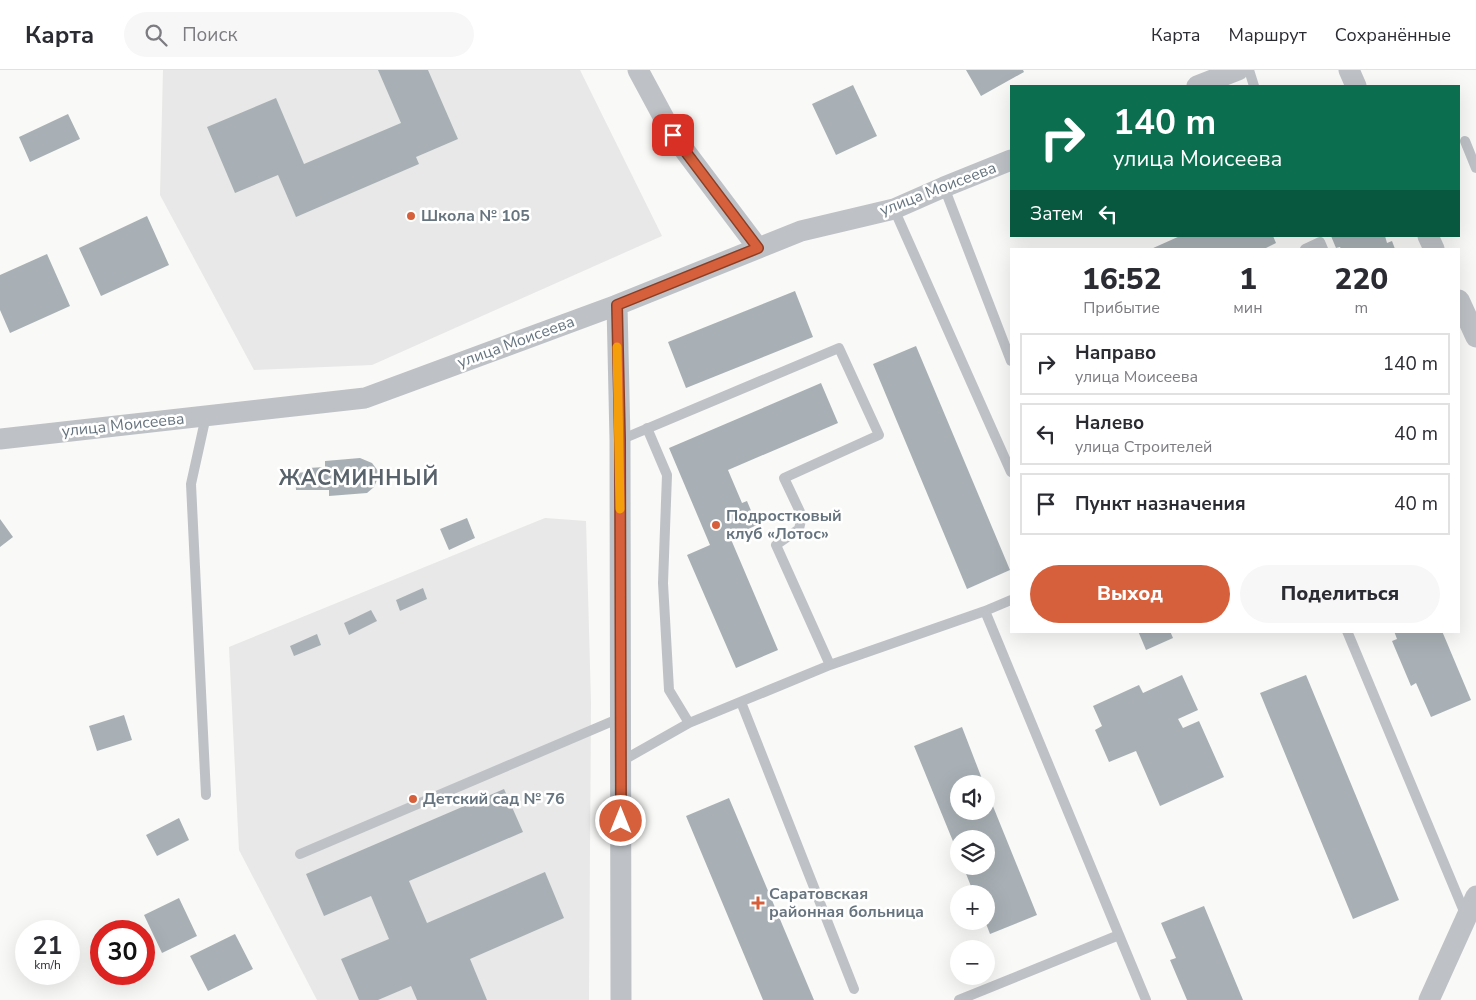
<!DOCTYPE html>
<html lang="ru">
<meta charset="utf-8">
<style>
body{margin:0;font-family:"Nunito Sans",sans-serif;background:#f7f7f7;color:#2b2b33;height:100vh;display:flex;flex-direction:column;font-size:19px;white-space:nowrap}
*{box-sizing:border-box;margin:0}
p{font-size:16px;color:#7c7c81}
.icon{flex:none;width:28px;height:28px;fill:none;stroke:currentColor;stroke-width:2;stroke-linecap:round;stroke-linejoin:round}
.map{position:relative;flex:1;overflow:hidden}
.side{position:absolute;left:1010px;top:178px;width:450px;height:385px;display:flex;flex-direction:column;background:#fff;border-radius:0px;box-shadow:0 5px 20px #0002}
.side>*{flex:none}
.guide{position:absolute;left:1010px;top:15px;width:450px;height:152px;border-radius:0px;box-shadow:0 5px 20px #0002;background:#0b6e4f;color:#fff;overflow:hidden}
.fabs{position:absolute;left:950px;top:705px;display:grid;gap:10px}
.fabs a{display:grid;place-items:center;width:45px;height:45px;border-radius:50%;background:#fff;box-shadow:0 5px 20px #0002;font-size:25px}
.speed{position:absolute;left:15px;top:850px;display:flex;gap:10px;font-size:25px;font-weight:700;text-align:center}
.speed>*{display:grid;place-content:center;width:65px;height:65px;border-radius:50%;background:#fff;box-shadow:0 5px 20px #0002;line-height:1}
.speed small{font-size:12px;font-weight:400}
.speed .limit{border:8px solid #d22;background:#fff;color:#111}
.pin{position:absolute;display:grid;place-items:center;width:42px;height:42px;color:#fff;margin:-21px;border-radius:10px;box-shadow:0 2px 8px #0006}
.me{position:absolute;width:55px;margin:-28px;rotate:0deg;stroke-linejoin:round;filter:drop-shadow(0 0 4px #0008)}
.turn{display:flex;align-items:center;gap:18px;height:105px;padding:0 20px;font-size:22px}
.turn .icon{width:65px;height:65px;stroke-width:2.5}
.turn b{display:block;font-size:35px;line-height:42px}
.then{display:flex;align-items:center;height:48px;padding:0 20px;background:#0003;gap:10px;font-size:19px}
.eta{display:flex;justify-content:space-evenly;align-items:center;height:85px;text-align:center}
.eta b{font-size:30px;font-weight:800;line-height:35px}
.button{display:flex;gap:10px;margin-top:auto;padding:10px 20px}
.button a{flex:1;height:58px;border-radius:30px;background:#d5603b;color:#fff;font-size:20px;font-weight:800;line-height:58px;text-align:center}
.button a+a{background:#f7f7f7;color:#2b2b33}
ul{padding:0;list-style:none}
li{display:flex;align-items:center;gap:15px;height:62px;margin:0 10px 8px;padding:0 10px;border:2px solid #e1e1e2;border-radius:0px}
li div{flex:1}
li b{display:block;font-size:19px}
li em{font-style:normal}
header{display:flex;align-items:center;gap:30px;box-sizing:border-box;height:70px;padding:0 25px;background:#fff;border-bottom:1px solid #e1e1e2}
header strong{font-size:24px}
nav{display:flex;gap:28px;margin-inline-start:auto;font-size:18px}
.search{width:350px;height:45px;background:#f7f7f7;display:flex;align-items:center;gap:12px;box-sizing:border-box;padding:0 18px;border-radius:28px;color:#7c7c81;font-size:19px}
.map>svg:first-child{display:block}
.built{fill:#e7e8e7}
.building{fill:#a8b0b5}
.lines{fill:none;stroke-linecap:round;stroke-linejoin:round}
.lane{stroke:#bec2c6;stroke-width:10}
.street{stroke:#bec2c6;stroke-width:21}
.route-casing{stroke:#8a3e26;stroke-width:12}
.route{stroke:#d5603b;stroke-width:9}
.slow{stroke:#f59e0b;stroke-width:9}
.poi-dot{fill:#d5603b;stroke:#fff;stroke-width:2}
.labels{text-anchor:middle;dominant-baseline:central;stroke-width:5;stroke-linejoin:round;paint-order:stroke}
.street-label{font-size:16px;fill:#66747f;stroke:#fff}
.poi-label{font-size:16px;font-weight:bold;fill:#66747f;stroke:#fff;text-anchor:start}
.district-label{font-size:21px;font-weight:bold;letter-spacing:1px;fill:#58626b;stroke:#fff}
</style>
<header>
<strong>Карта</strong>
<div class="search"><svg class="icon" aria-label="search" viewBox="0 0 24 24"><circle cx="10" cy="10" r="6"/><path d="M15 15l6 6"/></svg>Поиск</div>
<nav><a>Карта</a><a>Маршрут</a><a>Сохранённые</a></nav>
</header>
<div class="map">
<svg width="1476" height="930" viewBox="0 0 1476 930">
<rect width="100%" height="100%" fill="#f9f9f7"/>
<path class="built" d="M 163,0 L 580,0 L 662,166 L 372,295 L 254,300 L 160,125 Z
M 545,448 L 586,451 L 591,633 L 589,930 L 317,930 L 239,780 L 229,577 Z"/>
<path class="building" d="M 378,0 L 428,0 L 458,69 L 416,87 L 419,94 L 296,147 L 278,105 L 235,123 L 207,57 L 276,28 L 304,94 L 401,53 Z
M 966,0 L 1023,0 L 1024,2 L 981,26 Z
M 853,15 L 877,66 L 836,85 L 812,34 Z
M 68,44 L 80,69 L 30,92 L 19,67 Z
M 147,146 L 169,195 L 101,226 L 79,178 Z
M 1180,166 L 1273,166 L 1276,173 L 1264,179 L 1151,179 Z
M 1331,166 L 1385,166 L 1387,173 L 1392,171 L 1395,179 L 1341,179 L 1340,177 L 1336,178 Z
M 47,184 L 70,236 L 10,263 L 0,240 L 0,205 Z
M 795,221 L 813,267 L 686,318 L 668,272 Z
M 916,276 L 1010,500 L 967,519 L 873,294 Z
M 821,313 L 838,353 L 728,400 L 742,433 L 747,431 L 757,455 L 730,467 L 778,580 L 736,598 L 687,485 L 710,475 L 669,378 Z
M 360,388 L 372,393 L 378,401 L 377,410 L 374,417 L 367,423 L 329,426 L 329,420 L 296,420 L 295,403 L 308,402 L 308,398 L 325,397 L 325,391 Z
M 467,448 L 475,468 L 449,480 L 440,459 Z
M 0,449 L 13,467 L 0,477 Z
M 423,518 L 427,529 L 400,541 L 396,530 Z
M 371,540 L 377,551 L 349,565 L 344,553 Z
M 1138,561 L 1170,561 L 1173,568 L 1146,580 Z
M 1394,561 L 1442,561 L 1471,630 L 1431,647 L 1416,613 L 1411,616 L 1392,571 L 1397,569 Z
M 317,564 L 321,575 L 294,586 L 290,576 Z
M 1182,605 L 1198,640 L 1178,649 L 1183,658 L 1199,651 L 1224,707 L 1160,736 L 1136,681 L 1109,692 L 1095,660 L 1102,656 L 1093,636 L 1139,615 L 1143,623 Z
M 1306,605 L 1399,830 L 1353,849 L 1260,623 Z
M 124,645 L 132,670 L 97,681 L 89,656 Z
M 962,657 L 984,714 L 959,714 L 959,741 L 986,741 L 986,719 L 1037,845 L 990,864 L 985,851 L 986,824 L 974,824 L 963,796 L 986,796 L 986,769 L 959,769 L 959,786 L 914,676 Z
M 504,719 L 523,762 L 409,811 L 427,853 L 545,802 L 564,848 L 470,889 L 487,930 L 417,930 L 411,916 L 378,930 L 359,930 L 341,889 L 389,869 L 371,826 L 324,846 L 306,804 Z
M 729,728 L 814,930 L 763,930 L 686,746 Z
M 179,748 L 189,770 L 157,786 L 146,765 Z
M 179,828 L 197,866 L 162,883 L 144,845 Z
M 1204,836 L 1243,930 L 1187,930 L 1170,890 L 1176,888 L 1161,853 Z
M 235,864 L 253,899 L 208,921 L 190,886 Z"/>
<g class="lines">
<path class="lane" d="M 1249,0 L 1254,16
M 1465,71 L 1476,98
M 944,117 L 1011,291
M 894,139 L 1011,402
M 1305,179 L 1320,172 L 1323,179
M 647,358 L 667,405 L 663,513 L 669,620 L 689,653
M 620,370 L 839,278 L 879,365 L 784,408 L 802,446 L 799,459 L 776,475 L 830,595
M 985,541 L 1011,530
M 1347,561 L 1466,846
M 741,632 L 854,919
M 620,692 L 689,653 L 830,595 L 985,541 L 1119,865 L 959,930
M 206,725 L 191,414 L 206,346
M 300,784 L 620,648
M 1119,865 L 1146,930"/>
<path class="street" d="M 638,0 L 673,65 L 758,178
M 1349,0 L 1356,16
M 1197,16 L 1238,0
M 1428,166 L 1434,179
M 1459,230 L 1476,267
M 617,235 L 620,370 L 621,930
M 0,369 L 365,328 L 617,235 L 801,161 L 894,139 L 944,117 L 1011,90
M 1429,930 L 1476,826"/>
</g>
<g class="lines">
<g class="route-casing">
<path id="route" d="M 621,751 L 620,370 L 617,235 L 758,178 L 673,65"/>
</g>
<use href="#route" class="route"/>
<path class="slow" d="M 617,277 L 620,439"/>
</g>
<g class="poi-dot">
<circle cx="411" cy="146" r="5"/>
<circle cx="716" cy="455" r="5"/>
<circle cx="413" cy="729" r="5"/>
<path d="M755.5 825.5h5v5h5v5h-5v5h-5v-5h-5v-5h5z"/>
</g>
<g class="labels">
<g class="street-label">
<text transform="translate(938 119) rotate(-21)">улица Моисеева</text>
<text transform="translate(516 272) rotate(-20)">улица Моисеева</text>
<text transform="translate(123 355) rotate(-6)">улица Моисеева</text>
</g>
<g class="poi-label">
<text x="421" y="146">Школа № 105</text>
<text x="726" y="446">Подростковый<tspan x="726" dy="18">клуб «Лотос»</tspan></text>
<text x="423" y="729">Детский сад № 76</text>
<text x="769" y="824">Саратовская<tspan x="769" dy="18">районная больница</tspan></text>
</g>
<g class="district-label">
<text x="359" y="408">ЖАСМИННЫЙ</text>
</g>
</g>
</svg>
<div class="fabs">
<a><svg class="icon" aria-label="sound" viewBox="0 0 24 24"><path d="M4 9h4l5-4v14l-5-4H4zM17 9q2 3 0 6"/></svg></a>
<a><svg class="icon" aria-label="layers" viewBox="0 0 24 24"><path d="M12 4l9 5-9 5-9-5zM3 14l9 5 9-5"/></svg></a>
<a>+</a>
<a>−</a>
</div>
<div class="speed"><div>21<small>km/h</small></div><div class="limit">30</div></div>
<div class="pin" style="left:673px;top:65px;background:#d93025"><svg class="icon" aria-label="arrive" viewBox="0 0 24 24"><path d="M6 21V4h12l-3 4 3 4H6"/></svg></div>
<svg class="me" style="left:621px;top:751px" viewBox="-20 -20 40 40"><circle r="17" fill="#d5603b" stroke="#fff" stroke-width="3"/><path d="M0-11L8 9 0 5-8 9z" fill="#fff"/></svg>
<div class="guide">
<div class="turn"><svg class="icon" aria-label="right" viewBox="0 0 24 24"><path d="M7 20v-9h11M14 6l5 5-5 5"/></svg><div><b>140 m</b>улица Моисеева</div></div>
<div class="then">Затем<svg class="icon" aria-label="left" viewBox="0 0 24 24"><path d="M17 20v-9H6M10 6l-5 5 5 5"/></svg></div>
</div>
<section class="side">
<div class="eta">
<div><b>16:52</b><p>Прибытие</p></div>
<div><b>1</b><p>мин</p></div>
<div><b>220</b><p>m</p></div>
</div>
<ul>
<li><svg class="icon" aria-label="right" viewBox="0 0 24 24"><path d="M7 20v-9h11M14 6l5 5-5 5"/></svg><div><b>Направо</b><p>улица Моисеева</p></div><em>140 m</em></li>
<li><svg class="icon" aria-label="left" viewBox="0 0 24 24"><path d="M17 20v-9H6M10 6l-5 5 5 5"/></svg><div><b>Налево</b><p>улица Строителей</p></div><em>40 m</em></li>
<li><svg class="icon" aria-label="arrive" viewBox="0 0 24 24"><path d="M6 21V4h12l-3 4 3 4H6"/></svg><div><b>Пункт назначения</b></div><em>40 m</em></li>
</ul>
<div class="button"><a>Выход</a><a>Поделиться</a></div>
</section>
</div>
